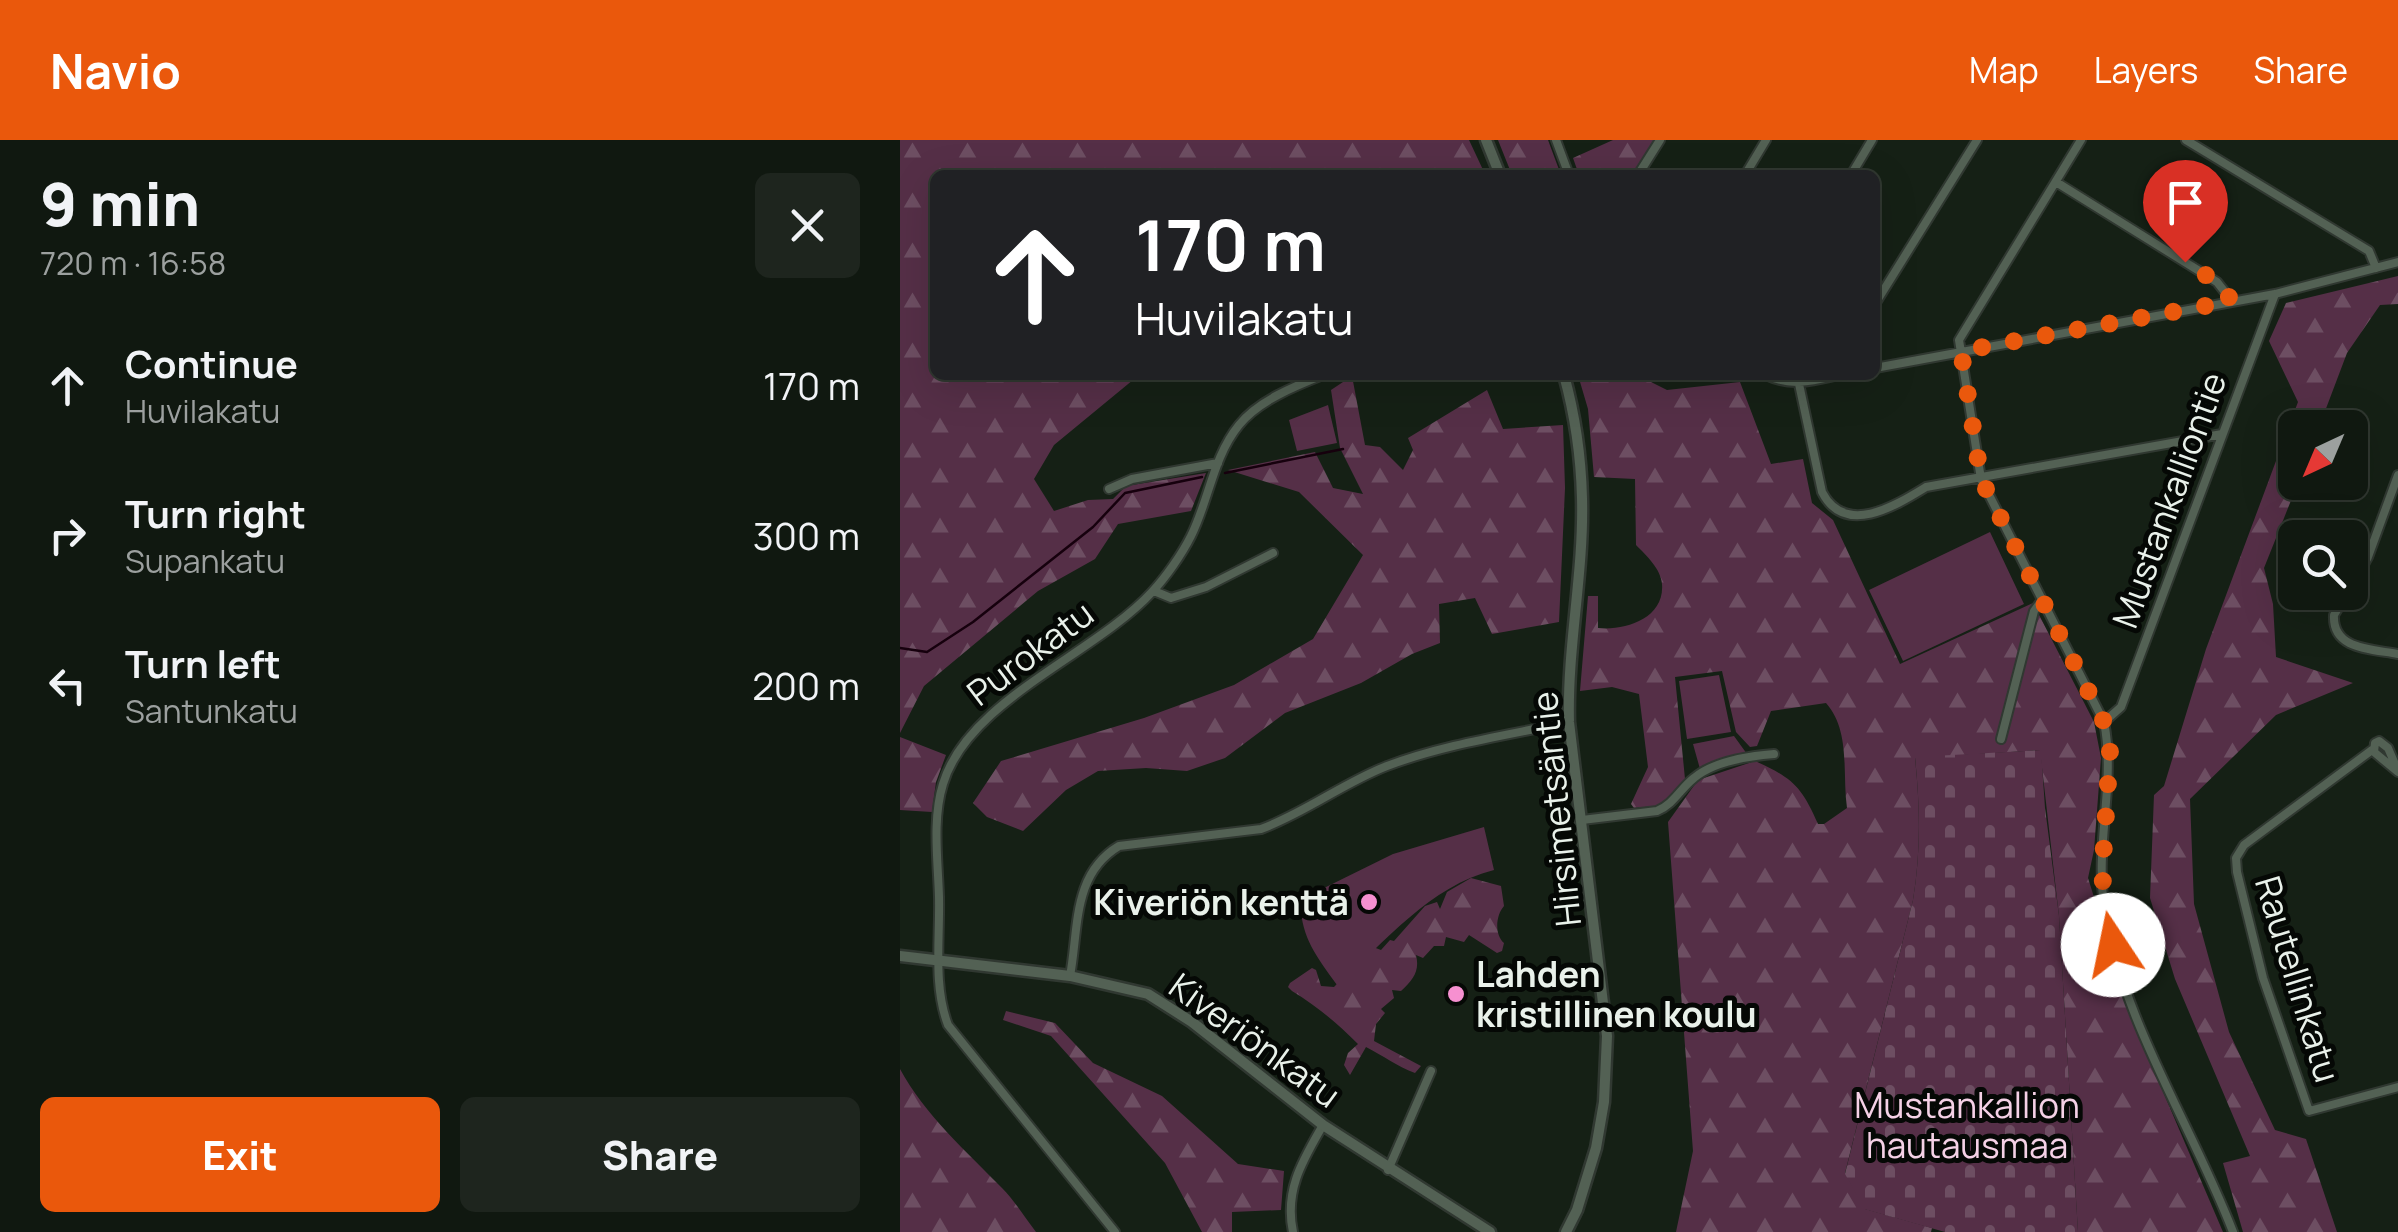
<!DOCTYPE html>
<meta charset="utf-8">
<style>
body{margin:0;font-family:Manrope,sans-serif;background:#1e251e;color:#f1f3f6;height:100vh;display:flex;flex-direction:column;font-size:38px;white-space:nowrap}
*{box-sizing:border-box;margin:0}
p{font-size:32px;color:#9ca09f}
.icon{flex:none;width:55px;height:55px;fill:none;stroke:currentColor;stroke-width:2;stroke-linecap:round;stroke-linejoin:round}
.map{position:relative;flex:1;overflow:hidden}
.details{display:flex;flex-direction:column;background:#101810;width:900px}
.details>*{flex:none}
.guide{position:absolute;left:30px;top:30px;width:950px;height:210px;border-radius:15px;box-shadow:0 10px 40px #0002,0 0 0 2px #303730;background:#202124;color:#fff;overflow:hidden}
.needle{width:65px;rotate:224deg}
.controls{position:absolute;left:1378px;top:270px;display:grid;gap:20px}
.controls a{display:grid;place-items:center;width:90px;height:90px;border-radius:15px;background:#101810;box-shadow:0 10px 40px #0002,0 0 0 2px #303730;font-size:50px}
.pin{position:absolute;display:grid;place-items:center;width:85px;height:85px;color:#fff;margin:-102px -42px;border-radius:50% 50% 50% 0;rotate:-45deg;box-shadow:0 0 10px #0007}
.pin .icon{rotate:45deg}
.me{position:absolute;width:110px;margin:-55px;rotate:349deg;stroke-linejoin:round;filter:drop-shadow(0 0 8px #0008)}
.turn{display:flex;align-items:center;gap:35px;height:210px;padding:0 40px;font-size:45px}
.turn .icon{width:130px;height:130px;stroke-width:2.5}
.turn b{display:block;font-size:70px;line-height:85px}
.round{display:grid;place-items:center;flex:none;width:105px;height:105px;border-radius:15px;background:#1e251e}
.overview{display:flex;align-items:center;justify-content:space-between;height:170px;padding:0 40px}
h1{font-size:60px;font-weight:800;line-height:75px}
.cta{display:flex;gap:20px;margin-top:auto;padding:20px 40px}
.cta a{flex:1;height:115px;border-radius:15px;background:#ea580c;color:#fff;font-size:40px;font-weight:800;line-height:115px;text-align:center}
.cta a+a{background:#1e251e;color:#f1f3f6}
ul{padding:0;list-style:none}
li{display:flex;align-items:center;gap:30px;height:150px;padding:0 40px}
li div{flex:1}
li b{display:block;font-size:38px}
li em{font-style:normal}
header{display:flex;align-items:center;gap:60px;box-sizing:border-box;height:140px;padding:0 50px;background:#ea580c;color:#fff}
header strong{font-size:48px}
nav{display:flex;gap:55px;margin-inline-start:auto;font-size:35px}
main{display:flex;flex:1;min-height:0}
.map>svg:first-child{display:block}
.grass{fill:#552f47}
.forest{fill:url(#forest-firs)}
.cemetery{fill:url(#cemetery-stones)}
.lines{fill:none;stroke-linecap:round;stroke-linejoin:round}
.stream{stroke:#16000d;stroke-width:2.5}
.minor-casing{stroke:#303831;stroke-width:12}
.tertiary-casing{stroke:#303831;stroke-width:15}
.minor{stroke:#536154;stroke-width:8}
.tertiary{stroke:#536154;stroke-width:10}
.route{stroke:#ea580c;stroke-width:18;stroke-dasharray:0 32.4}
.poi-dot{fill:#f690d0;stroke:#050805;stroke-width:4}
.labels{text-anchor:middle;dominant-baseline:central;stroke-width:10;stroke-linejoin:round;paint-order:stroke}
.street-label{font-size:35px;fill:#e9f1ea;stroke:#050805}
.poi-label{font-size:35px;font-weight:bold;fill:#e9f1ea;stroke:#050805;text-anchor:end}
.park-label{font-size:35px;fill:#f5d1e6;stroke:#050805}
</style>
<header>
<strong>Navio</strong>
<nav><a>Map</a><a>Layers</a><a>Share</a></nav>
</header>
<main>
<section class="details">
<div class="overview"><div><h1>9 min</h1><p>720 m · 16:58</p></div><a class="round"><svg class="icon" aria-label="close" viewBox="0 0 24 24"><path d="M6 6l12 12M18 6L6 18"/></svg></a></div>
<ul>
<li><svg class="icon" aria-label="ahead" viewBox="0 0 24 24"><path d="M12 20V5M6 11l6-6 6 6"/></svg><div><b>Continue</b><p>Huvilakatu</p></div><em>170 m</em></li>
<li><svg class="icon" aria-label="right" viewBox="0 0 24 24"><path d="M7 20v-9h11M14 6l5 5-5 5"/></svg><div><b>Turn right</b><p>Supankatu</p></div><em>300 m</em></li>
<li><svg class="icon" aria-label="left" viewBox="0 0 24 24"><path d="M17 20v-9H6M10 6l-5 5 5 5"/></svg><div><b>Turn left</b><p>Santunkatu</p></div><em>200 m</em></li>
</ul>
<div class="cta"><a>Exit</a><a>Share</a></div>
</section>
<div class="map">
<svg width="1498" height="1092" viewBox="0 0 1498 1092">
<defs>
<pattern id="forest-firs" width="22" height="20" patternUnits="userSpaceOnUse" patternTransform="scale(2.5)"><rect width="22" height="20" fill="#552f47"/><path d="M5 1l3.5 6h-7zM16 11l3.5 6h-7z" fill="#6d4e62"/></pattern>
<pattern id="cemetery-stones" width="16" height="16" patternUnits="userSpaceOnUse" patternTransform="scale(2.5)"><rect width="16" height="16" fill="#552f47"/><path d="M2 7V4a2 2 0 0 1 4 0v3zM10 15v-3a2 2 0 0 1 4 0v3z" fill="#6d4e62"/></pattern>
</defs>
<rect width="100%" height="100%" fill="#152015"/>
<path class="grass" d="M 428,265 L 437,303 L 397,311 L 389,280 Z
M 1090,392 L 1124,464 L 1003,521 L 969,450 Z
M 819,535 L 831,592 L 787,599 L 779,541 Z
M 834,596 L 847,614 L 800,629 L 793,604 Z
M 584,687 L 594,730 C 530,746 485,802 437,845 C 420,821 404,802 401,772 L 422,749 L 493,714 Z"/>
<path class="forest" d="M 0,0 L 569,0 L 584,32 L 579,35 L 35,35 L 35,235 L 239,235 L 154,305 L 134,339 L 154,371 L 188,360 L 213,359 L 226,346 L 306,333 L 291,371 L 218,384 L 195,419 L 138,451 L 24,546 L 0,593 Z
M 598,0 L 648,0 L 661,35 L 612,35 Z
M 713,0 L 764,0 L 742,35 L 679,35 L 673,18 Z
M 1498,136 L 1498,164 L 1480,165 L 1447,213 L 1419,287 L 1395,288 L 1395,342 L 1398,343 L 1364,428 L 1373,464 L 1376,517 L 1453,543 L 1376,575 L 1290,659 L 1294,764 L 1329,892 L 1375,990 L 1406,999 L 1437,1092 L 1343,1092 L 1323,1023 L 1350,1016 L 1275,839 L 1250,758 L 1254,655 L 1264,646 L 1306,509 L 1398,262 L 1369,201 L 1386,163 Z
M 678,235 L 737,235 L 767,250 L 840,242 L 871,324 L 903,319 L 912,363 L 933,380 L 1000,524 L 1133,463 L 1194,582 L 1201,618 L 1194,710 L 1188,738 L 1208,802 L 1214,837 L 1323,1092 L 1178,1092 L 1159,776 L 1140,610 L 1015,618 C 1020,666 1021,712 1013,760 L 945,1033 L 965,1069 L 1032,1088 L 1031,1092 L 776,1092 L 793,1011 L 768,682 L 798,640 L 855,621 C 892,638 901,645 918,684 L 924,684 L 947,668 C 942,634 951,591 926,563 L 871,571 L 857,606 L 850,607 L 836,592 L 822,531 L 775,537 L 785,639 L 778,653 L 766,665 L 734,668 L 731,664 L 748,627 L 739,554 L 712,547 L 680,551 L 688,456 L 698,456 L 698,488 C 724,491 765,479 762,444 C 761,429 746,415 736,405 L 735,339 L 694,337 L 688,269 Z
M 452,236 L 465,305 L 480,307 L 503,330 L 513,310 L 508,298 L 587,250 L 603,289 L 663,285 L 665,348 L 659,482 L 592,494 L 575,458 L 539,464 L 540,503 L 512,514 L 461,543 L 385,573 L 325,618 L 287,631 L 246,628 L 198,631 L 166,650 L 123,691 L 87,677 L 73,663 L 101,621 L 244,578 L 334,545 L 413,499 L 463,415 L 399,352 L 328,330 L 415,312 L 433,348 L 463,354 L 440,308 L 431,250 Z
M 0,597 L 46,615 L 36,642 L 32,672 L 0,670 Z
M 571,738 L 601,746 L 604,766 C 596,775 594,794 604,803 L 602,811 L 597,813 L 569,795 L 564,802 L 546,797 L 544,806 L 534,806 L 523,818 L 516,815 C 520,831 513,840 501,851 L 492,850 L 494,858 L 481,869 L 485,873 L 476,884 L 474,901 L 521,926 L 515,933 C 496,926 484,916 466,907 L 450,935 L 444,925 L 448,913 L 458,904 C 437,883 418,867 392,851 L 388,847 L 390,843 L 412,828 L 416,830 L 421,846 L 434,847 L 473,807 L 481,810 L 490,800 L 494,801 L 525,766 L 537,762 L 540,769 L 547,752 Z
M 106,871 L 155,883 L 193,923 L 262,956 L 338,1024 L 384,1031 L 381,1070 L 332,1072 L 332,1092 L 302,1092 L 265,1023 L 151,896 L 103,880 Z
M 0,929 C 24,974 67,1012 102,1048 C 115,1061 125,1078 136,1092 L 0,1092 Z"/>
<path class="cemetery" d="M 1141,610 L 1145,668 L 1159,776 L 1178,1092 L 1045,1092 L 964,1069 L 945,1034 L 1013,760 C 1021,712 1020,666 1015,617 Z"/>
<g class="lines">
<path class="stream" d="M 325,333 L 443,309
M 0,508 L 27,512 L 73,482 L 193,387 L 225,353 L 302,337"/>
<g class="minor-casing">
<path id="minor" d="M 656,0 L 669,35
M 1181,0 L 1059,200 L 1081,339 L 1204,582 C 1216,642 1195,704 1204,765 C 1222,882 1291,983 1333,1092
M 1286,0 L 1469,111 L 1476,128
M 738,35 L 760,0
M 845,35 L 866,0
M 951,35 L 972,0
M 1156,42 L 1317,142 L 1332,161
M 975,164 L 1077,0
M 975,228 L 1375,154 L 1498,122
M 866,235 C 891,247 912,241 938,235
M 899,244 L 922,352 C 945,397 995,366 1026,347 L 1322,294
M 209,349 L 232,339 L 318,323
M 1450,450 L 1468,417 L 1498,335
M 254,451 L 271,458 L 306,447 L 373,413
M 1448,452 L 1434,475 C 1432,510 1472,509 1498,514
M 1204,582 L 1221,567 L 1375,154
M 1101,599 L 1134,471 L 1142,460
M 1472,610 L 1344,705 L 1336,718 L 1337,732 L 1363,838 L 1409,971 L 1498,947
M 1498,631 L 1488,608 L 1479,601 L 1475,603 L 1474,612 L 1498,632
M 682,680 L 757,671 C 774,664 780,649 794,638 C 813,622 849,616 874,614
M 170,836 C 179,788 172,734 219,706 L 361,689 C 405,673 443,643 487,626 C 545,604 609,595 669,582
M 488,1030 L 531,931
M 215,1092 L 48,885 C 33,846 40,799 39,757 C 38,721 32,679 43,644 C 68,560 194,515 252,452 C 266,437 282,414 291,396 C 309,360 313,317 339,285 C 358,261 395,246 423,235
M 393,1092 C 384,1050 403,1020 423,985"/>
</g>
<g class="tertiary-casing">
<path id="tertiary" d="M 586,0 L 600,35
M 664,235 C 675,275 681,317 682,358 C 684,433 667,507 669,582 L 707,896 L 704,962 L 696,1008 L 677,1070 L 666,1092
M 0,816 L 170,836 L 248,854 L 292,882 L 423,985 L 590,1092"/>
</g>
<use href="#minor" class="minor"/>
<use href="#tertiary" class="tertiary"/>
</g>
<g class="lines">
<path class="route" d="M 1213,805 L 1202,736 L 1210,611 L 1204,582 L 1081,339 L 1061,211 L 1332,161 L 1317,142 L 1285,122"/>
</g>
<g class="poi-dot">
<circle cx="469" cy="762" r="10"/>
<circle cx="556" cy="854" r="10"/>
</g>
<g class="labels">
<g class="street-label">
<text transform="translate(1269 360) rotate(-70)">Mustankalliontie</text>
<text transform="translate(130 513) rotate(-37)">Purokatu</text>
<text transform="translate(656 669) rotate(-96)">Hirsimetsäntie</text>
<text transform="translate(1398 839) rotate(73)">Rautellinkatu</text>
<text transform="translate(355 900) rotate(36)">Kiveriönkatu</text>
</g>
<g class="poi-label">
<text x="449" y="762">Kiveriön kenttä</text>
<text x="576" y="834" text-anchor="start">Lahden<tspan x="576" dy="40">kristillinen koulu</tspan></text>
</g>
<g class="park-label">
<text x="1067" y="965">Mustankallion<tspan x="1067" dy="40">hautausmaa</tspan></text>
</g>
</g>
</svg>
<div class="controls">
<a><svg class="needle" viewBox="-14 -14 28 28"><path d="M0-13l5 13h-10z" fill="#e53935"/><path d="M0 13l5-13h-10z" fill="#9ca09f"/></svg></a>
<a><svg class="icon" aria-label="search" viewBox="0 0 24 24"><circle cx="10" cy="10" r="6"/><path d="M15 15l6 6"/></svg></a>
</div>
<div class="pin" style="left:1285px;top:122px;background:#d93025"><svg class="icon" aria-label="arrive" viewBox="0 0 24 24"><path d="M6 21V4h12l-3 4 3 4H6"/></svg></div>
<svg class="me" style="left:1213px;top:805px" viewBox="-20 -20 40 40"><circle r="19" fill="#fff"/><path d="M0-13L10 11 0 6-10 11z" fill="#ea580c"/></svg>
<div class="guide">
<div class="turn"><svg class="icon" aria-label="ahead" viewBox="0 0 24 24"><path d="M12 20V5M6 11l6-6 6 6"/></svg><div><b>170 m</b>Huvilakatu</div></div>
</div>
</div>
</main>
